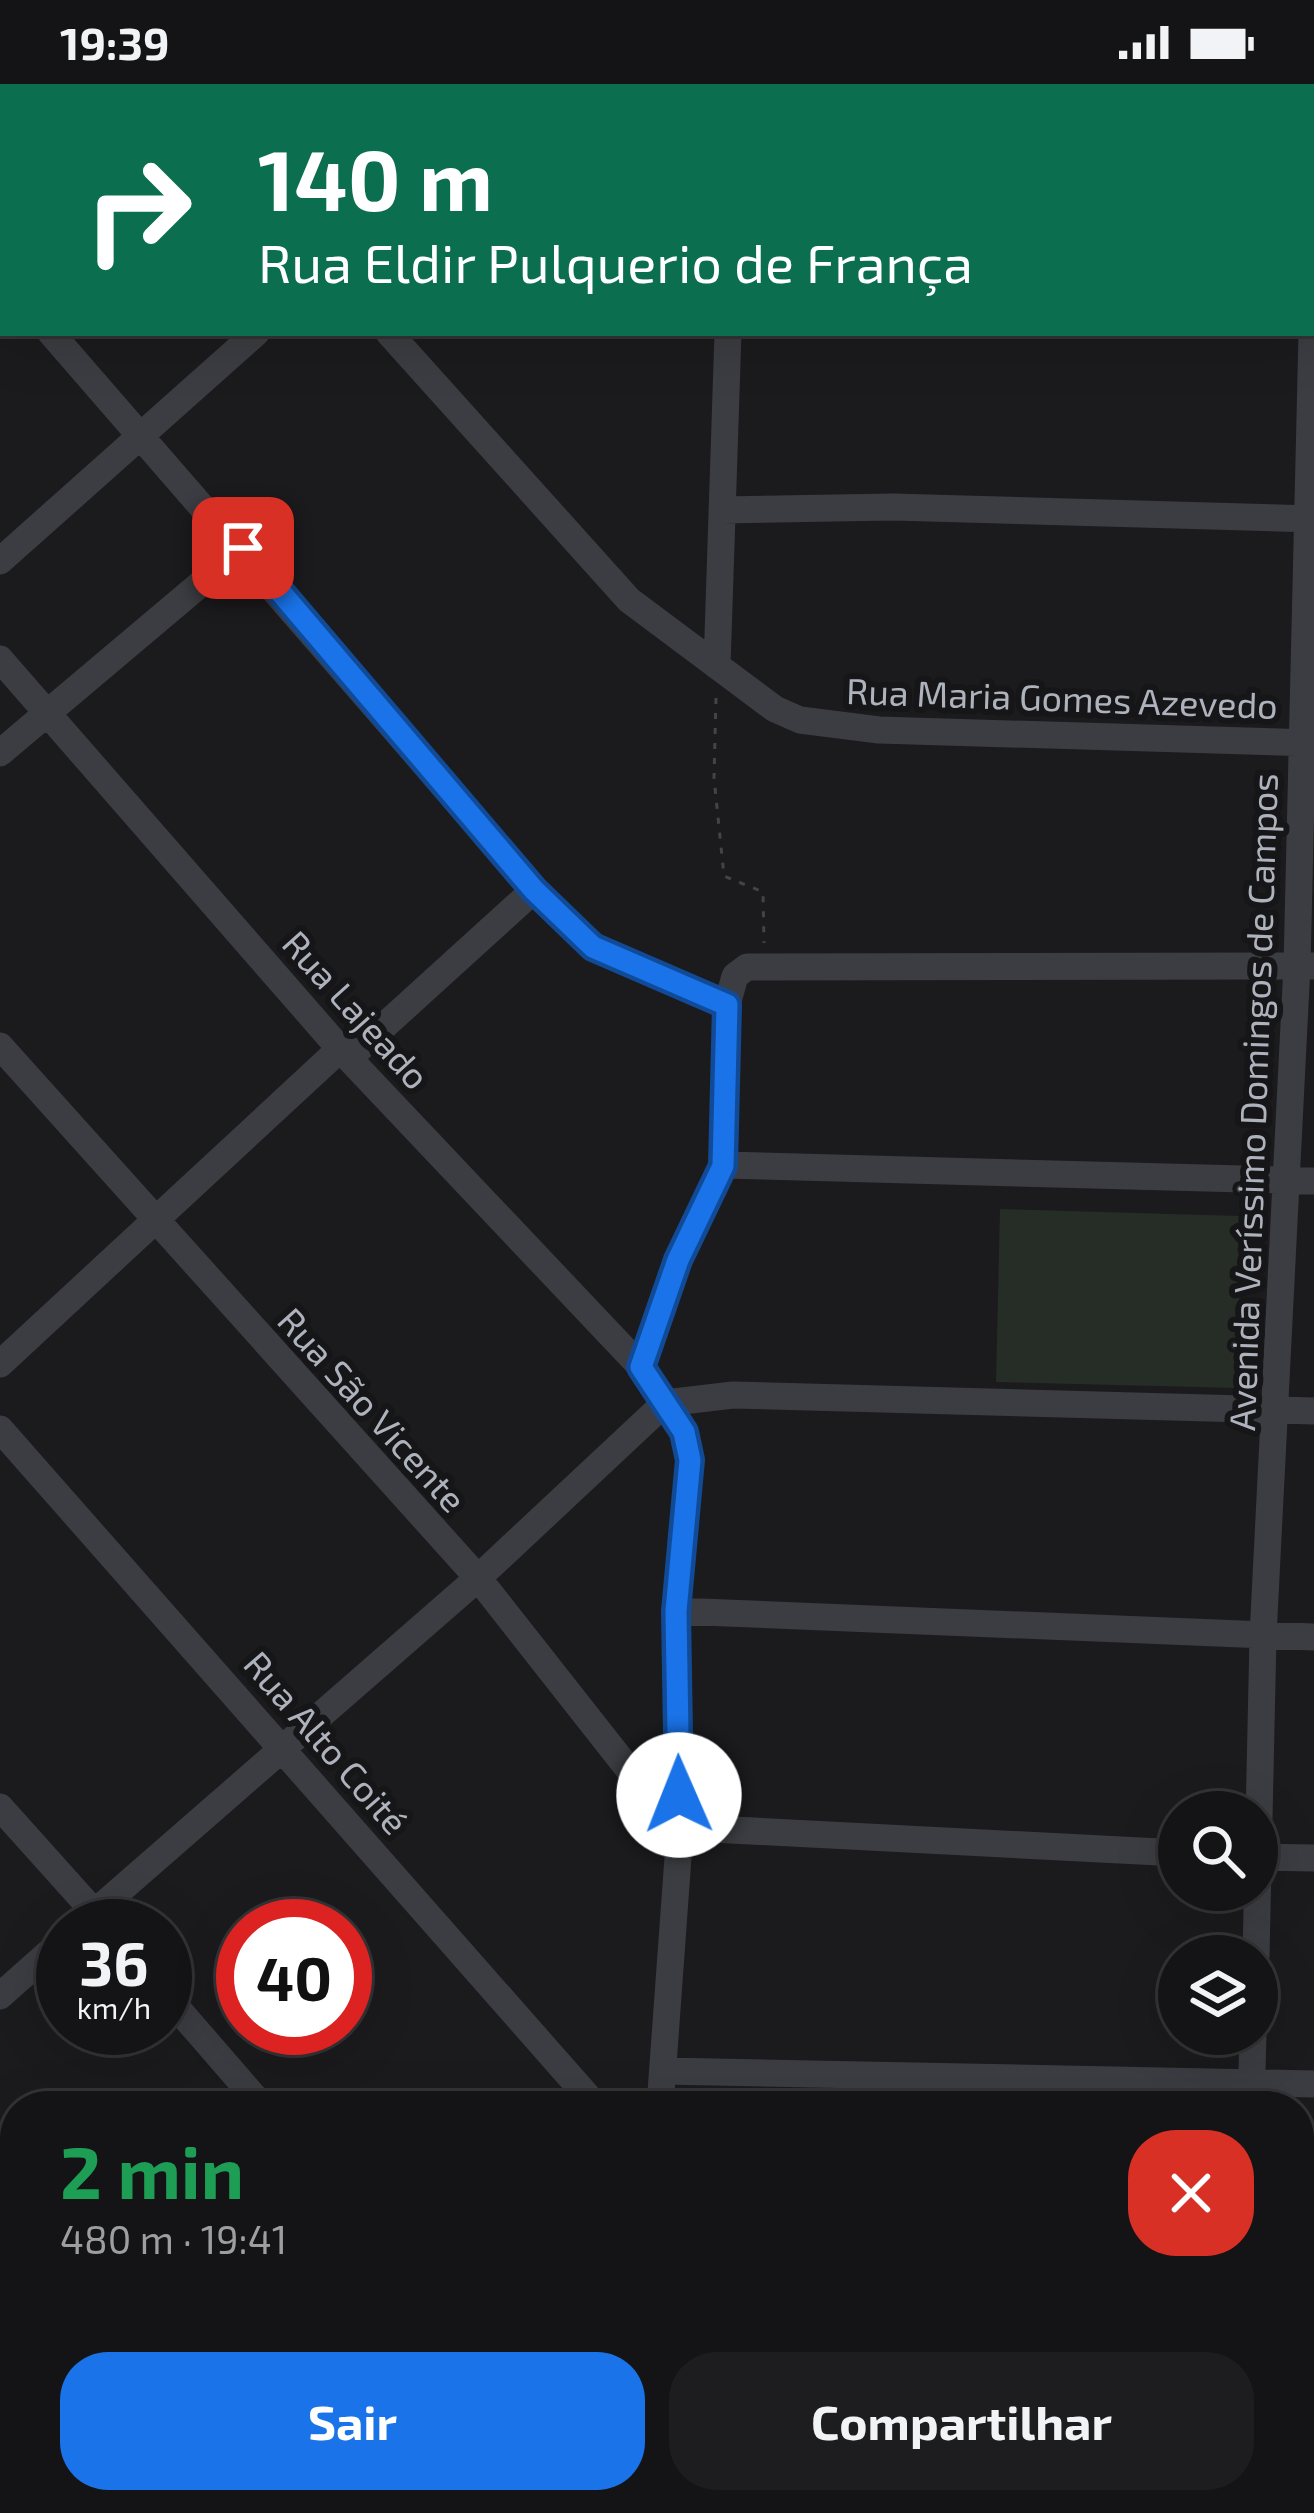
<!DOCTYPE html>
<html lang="pt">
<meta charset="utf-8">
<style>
body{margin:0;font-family:"Exo 2",sans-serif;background:#1d1d1f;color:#f1f3f6;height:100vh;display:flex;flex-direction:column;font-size:45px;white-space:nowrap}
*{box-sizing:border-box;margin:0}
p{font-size:39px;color:#9d9ea1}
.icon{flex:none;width:66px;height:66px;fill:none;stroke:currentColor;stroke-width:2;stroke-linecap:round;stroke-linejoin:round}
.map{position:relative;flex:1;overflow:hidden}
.details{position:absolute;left:0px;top:2007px;width:1314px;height:423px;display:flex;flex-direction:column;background:#141416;border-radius:48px 48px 0 0;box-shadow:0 12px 48px #0002,0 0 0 3px #333335}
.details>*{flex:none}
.banner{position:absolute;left:0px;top:0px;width:1314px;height:252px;box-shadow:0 12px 48px #0002,0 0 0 3px #333335;background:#0b6e4f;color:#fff;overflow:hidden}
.fabs{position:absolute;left:1158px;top:1707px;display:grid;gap:24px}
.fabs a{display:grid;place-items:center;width:120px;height:120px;border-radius:50%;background:#141416;box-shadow:0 12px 48px #0002,0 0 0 3px #333335;font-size:60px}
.speed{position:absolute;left:36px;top:1815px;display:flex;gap:24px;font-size:60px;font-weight:700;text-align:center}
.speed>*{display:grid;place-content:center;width:156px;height:156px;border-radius:50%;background:#141416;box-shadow:0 12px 48px #0002,0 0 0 3px #333335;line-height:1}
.speed small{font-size:30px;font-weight:400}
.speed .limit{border:18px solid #d22;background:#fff;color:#111}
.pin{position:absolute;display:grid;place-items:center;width:102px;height:102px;color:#fff;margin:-51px;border-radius:24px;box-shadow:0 6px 18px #0006}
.me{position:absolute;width:132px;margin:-66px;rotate:359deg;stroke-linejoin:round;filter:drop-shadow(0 0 9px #0008)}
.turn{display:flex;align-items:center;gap:42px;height:252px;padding:0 60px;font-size:54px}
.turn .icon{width:156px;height:156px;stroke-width:2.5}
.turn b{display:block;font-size:84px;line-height:102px}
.round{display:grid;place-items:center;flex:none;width:126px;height:126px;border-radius:48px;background:#1d1d1f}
.overview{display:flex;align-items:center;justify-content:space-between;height:204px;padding:0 60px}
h1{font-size:72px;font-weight:700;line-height:90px;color:#1e9e55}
.button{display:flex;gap:24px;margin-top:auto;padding:24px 60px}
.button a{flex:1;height:138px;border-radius:48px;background:#1a73e8;color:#fff;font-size:48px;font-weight:700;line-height:138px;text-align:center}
.button a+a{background:#1d1d1f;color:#f1f3f6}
.status{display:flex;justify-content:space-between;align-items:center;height:84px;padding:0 60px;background:#141416;direction:ltr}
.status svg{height:33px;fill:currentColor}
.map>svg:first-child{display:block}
.green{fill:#252d26}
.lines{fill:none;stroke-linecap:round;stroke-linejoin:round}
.path{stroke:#424449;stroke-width:3;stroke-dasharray:6 9;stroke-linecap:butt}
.minor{stroke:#3c3d42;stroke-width:27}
.route-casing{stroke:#114b97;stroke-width:30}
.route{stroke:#1a73e8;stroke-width:21}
.labels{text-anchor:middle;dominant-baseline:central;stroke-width:12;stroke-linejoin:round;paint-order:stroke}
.street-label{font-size:36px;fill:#aeb2bc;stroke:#161618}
</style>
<div class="status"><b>19:39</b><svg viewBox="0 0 49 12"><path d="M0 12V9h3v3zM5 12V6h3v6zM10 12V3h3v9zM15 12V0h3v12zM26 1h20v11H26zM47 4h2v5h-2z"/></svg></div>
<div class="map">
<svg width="1314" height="2429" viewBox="0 0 1314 2429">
<rect width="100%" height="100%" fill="#1b1b1d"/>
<path class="green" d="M 1000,1125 L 1241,1132 L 1237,1304 L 996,1298 Z"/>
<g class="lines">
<path class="path" d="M 716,614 L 714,694 L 724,792 L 763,808 L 764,859"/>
<path class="minor" d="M 169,0 L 171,3
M 571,3 L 574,0
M 735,3 L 735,0
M 0,193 L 3,196
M 51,249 L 534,806 L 593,863 L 727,921
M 389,249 L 629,516 L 775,625 L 800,636 L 879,646 L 1314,659
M 722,426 L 893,423 L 1314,435
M 0,477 L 256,249
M 0,575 L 340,965 L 641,1283 L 684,1349 L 690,1376 L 676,1527 L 680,1746 L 660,2022
M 717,582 L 728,249
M 0,669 L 243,464
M 0,962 L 478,1494 L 674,1743 L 1179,1769
M 349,974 L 534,806
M 723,1081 L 1314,1097
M 0,1280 L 340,965
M 641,1283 L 678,1176 L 723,1081 L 727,921 L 735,892 L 747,883 L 1314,882
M 665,1319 L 733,1311 L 1314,1327
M 0,1345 L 596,2022
M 676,1527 L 1314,1553
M 0,1723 L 104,1839
M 1257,1773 L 1314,1774
M 79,1842 L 478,1494 L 665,1319
M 1256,1872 L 1263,1552 L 1297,882 L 1314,165
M 165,1910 L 262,2022
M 0,1912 L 63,1856
M 663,1987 L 1314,2000
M 1251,2022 L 1253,1950
M 0,2109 L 15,2126
M 1299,2221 L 1314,2221
M 274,2415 L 287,2429
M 633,2415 L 666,2429
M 696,2415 L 700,2429
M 326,2429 L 341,2415
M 1244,2429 L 1244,2415"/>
</g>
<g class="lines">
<g class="route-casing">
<path id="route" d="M 243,464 L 534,806 L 593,863 L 727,921 L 723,1082 L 678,1176 L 641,1283 L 684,1348 L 690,1376 L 676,1527 L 679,1711"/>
</g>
<use href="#route" class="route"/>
</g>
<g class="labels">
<g class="street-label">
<text transform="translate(1062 613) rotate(2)">Rua Maria Gomes Azevedo</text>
<text transform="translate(357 925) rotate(48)">Rua Lajeado</text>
<text transform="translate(1252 1018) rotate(-88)">Avenida Veríssimo Domingos de Campos</text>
<text transform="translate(373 1325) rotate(48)">Rua São Vicente</text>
<text transform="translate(327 1658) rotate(49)">Rua Alto Coité</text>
</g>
</g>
</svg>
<div class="fabs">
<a><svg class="icon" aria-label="search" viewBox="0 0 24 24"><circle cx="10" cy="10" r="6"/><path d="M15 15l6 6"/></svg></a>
<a><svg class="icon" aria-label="layers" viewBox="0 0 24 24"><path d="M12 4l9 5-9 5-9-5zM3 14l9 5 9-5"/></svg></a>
</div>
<div class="speed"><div>36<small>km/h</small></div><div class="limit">40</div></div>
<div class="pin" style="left:243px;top:464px;background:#d93025"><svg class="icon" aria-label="arrive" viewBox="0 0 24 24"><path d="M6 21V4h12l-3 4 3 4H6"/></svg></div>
<svg class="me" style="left:679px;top:1711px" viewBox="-20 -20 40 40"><circle r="19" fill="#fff"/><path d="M0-13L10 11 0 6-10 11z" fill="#1a73e8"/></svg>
<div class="banner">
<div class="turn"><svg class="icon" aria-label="right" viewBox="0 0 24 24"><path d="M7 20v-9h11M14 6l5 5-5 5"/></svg><div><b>140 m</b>Rua Eldir Pulquerio de França</div></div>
</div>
<section class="details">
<div class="overview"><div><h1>2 min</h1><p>480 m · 19:41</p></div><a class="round" style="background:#d93025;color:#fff"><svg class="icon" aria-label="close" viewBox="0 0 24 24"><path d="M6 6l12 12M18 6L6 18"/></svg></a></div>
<div class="button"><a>Sair</a><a>Compartilhar</a></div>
</section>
</div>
